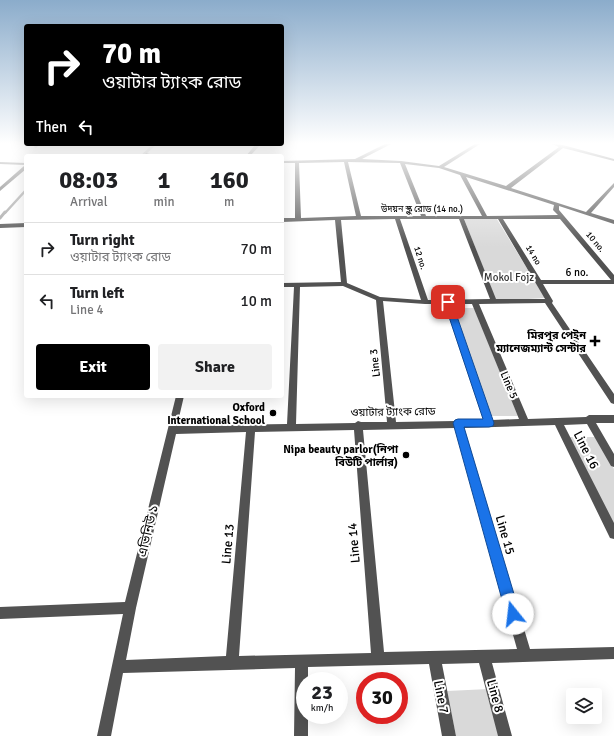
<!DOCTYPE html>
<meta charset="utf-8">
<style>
body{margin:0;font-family:Signika,"Noto Sans Bengali",sans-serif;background:#f2f2f2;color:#202124;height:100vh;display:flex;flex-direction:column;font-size:15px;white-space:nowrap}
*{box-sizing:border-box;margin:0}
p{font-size:13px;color:#757577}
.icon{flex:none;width:22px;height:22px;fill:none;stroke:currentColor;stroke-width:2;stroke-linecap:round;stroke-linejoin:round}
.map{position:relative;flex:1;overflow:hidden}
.side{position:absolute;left:24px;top:154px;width:260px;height:244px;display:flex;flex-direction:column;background:#fff;border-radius:4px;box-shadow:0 4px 16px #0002}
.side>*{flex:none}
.guide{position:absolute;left:24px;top:24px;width:260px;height:122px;border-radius:4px;box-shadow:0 4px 16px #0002;background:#000;color:#fff;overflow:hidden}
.buttons{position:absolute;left:566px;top:688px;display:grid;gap:8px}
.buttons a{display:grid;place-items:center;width:36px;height:36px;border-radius:4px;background:#fff;box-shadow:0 4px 16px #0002;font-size:20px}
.speed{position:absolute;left:296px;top:672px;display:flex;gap:8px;font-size:20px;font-weight:700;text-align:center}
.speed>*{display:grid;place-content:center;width:52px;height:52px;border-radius:50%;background:#fff;box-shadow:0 4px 16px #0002;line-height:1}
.speed small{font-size:10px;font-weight:400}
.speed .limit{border:6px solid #d22;background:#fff;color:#111}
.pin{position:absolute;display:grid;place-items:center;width:34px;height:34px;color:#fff;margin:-17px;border-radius:8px;box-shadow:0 2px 6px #0006}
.me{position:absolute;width:44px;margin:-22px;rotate:344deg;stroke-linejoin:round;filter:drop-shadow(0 0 3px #0008)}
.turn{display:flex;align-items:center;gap:14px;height:84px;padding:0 12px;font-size:18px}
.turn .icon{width:52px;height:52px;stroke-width:2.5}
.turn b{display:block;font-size:28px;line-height:34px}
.then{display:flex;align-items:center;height:38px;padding:0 12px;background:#0003;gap:8px;font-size:15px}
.eta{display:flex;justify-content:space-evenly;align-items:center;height:68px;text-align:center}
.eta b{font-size:24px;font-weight:700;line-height:28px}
.cta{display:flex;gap:8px;margin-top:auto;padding:8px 12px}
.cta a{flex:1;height:46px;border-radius:4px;background:#000;color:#fff;font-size:16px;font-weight:700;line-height:46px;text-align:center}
.cta a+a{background:#f2f2f2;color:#202124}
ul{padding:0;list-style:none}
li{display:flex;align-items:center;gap:12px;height:52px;padding:0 12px;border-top:1px solid #e0e0e0}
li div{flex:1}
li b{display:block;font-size:15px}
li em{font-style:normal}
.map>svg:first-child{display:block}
.green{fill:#d9d9d9}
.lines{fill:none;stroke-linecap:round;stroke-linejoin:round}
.stream-far1{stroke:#a0a0a0;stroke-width:2.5}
.stream{stroke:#a0a0a0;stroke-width:3}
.street{fill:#525252;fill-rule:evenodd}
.route{fill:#1a73e8;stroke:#114b97}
.poi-dot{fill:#000;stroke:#fff;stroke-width:1.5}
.labels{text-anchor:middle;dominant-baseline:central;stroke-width:4;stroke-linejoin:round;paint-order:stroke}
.far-street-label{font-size:9px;fill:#000;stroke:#fff}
.street-label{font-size:11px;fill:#000;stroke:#fff}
.park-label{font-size:11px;fill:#303030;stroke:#fff}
.poi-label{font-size:11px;font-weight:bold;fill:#000;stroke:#fff;text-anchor:end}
.near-street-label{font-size:13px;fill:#000;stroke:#fff}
</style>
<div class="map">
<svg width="614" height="736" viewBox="0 0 614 736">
<rect width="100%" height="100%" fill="#fff"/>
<path class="green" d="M 463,216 L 495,216 L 545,298 L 496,301 Z
M 452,308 L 474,308 L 518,416 L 490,416 Z
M 569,437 L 596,437 L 614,469 L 614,524 Z
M 489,689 L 501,736 L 456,736 L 447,691 Z"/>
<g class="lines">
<path class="stream-far1" d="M 142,156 L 155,144
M 5,213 L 26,190"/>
<path class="stream" d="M 0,218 L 5,212"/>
<path class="street" d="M 36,144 L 40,144 L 36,148 L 34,147 Z
M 256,144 L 261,144 L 250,156 L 246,156 Z
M 385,144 L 391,144 L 362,159 L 401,161 L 439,166 L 475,144 L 480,144 L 444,167 L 506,186 L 559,147 L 552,144 L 563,145 L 614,159 L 614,161 L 563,148 L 511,188 L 586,212 L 614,183 L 614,187 L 591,213 L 614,220 L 614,224 L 559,206 L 559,210 L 614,275 L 614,284 L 543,284 L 553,301 L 552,303 L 614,394 L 614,404 L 611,403 L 545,303 L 479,304 L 528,419 L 586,417 L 589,415 L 614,415 L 614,423 L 596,423 L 614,454 L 614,467 L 611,466 L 587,424 L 564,425 L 614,523 L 614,539 L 610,538 L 555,425 L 464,428 L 530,649 L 614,647 L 614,659 L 492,663 L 512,736 L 498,736 L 479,663 L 442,664 L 456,736 L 442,736 L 429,664 L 308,667 L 308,681 L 305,681 L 305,715 L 308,715 L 308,736 L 294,736 L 295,668 L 123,673 L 111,736 L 97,736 L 123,614 L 0,619 L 0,607 L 125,602 L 176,396 L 184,396 L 177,426 L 287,424 L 294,287 L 282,287 L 282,283 L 341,282 L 335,220 L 282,222 L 282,218 L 295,218 L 295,163 L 282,163 L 282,161 L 355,159 ZM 344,162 L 356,216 L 301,218 L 299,163 ZM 348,162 L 400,163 L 421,216 L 361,216 ZM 405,164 L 439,168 L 460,175 L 482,216 L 426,216 ZM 466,177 L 554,205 L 553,210 L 558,215 L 487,216 ZM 395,219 L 421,300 L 380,297 L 347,283 L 341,220 ZM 400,219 L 459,219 L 490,299 L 428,300 ZM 464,219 L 498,219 L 545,299 L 496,299 ZM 503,219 L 560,219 L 611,280 L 541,280 ZM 343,286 L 376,300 L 387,422 L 361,422 L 358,421 L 355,423 L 296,424 L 300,287 ZM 383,301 L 425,304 L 445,304 L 484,420 L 461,421 L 458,419 L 455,421 L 396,422 ZM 452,304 L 472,304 L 519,419 L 492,420 ZM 455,428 L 517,649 L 384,652 L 363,430 ZM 354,430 L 371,653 L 239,656 L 255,432 ZM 246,432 L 226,656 L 126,660 L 136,608 L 176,434 Z
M 146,153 L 150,154 L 148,156 L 144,156 Z
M 0,162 L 26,163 L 26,165 L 0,164 Z
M 24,166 L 26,166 L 26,169 L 0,191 L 0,187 Z
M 26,223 L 26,227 L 0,228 L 0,224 Z"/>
</g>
<linearGradient id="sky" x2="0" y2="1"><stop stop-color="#8baccb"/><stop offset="0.58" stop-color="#fff"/><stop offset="1" stop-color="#fff" stop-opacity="0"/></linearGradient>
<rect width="614" height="247" fill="url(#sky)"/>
<path class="route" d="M 445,300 L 451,300 L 452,302 L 494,423 L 493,426 L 489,427 L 464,427 L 520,614 L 518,619 L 513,621 L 508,619 L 506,614 L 453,423 L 455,420 L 458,419 L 483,419 L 444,302 Z"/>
<g class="poi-dot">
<path d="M593 335h4v4h4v4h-4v4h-4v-4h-4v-4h4z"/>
<circle cx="273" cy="413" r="4"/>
<circle cx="406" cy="455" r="4"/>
</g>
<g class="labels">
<g class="far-street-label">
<text x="422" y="209">উদয়ন স্কুল রোড (14 no.)</text>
<text transform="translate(595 242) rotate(50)">10 no.</text>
<text transform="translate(533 255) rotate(59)">14 no</text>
<text transform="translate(420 258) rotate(72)">12 no.</text>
</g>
<g class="street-label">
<text x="577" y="272">6 no.</text>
<text transform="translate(375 363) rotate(-96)">Line 3</text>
<text transform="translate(509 385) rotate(67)">Line 5</text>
<text transform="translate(393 412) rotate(-1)">ওয়াটার ট্যাংক রোড</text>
</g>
<g class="park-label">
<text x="509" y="277">Mokol Fojz</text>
</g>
<g class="poi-label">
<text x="586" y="335">মিরপুর পেইন<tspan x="586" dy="13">ম্যানেজম্যান্ট সেন্টার</tspan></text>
<text x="265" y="407">Oxford<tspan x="265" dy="13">International School</tspan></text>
<text x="398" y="449">Nipa beauty parlor(নিপা<tspan x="398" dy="13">বিউটি পার্লার)</tspan></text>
</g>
<g class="near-street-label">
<text transform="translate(586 450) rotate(63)">Line 16</text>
<text transform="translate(148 531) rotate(-77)">এভিনিউ ১</text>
<text transform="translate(505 535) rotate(74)">Line 15</text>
<text transform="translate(354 543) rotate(-95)">Line 14</text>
<text transform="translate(228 544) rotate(-85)">Line 13</text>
<text transform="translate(495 696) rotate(75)">Line 8</text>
<text transform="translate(441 697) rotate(79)">Line 7</text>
</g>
</g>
</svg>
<div class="buttons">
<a><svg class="icon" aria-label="layers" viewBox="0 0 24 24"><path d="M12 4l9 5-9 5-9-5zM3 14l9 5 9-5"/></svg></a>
</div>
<div class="speed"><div>23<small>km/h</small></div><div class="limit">30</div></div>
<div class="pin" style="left:448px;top:302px;background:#d93025"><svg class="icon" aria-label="arrive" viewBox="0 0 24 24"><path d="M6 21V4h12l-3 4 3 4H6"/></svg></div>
<svg class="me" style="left:513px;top:614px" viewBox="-20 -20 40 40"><circle r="19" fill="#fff"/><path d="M0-13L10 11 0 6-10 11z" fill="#1a73e8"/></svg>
<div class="guide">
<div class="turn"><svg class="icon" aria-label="right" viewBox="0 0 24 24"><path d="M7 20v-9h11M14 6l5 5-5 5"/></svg><div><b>70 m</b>ওয়াটার ট্যাংক রোড</div></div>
<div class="then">Then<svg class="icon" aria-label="left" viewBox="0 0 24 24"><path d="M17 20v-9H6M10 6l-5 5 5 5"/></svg></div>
</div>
<section class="side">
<div class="eta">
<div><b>08:03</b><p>Arrival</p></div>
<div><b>1</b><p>min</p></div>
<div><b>160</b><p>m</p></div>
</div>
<ul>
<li><svg class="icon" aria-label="right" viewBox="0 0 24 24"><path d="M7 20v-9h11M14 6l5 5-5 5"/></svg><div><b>Turn right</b><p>ওয়াটার ট্যাংক রোড</p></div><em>70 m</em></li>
<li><svg class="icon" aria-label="left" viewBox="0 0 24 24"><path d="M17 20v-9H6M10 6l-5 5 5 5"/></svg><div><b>Turn left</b><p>Line 4</p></div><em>10 m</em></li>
</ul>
<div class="cta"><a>Exit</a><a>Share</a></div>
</section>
</div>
